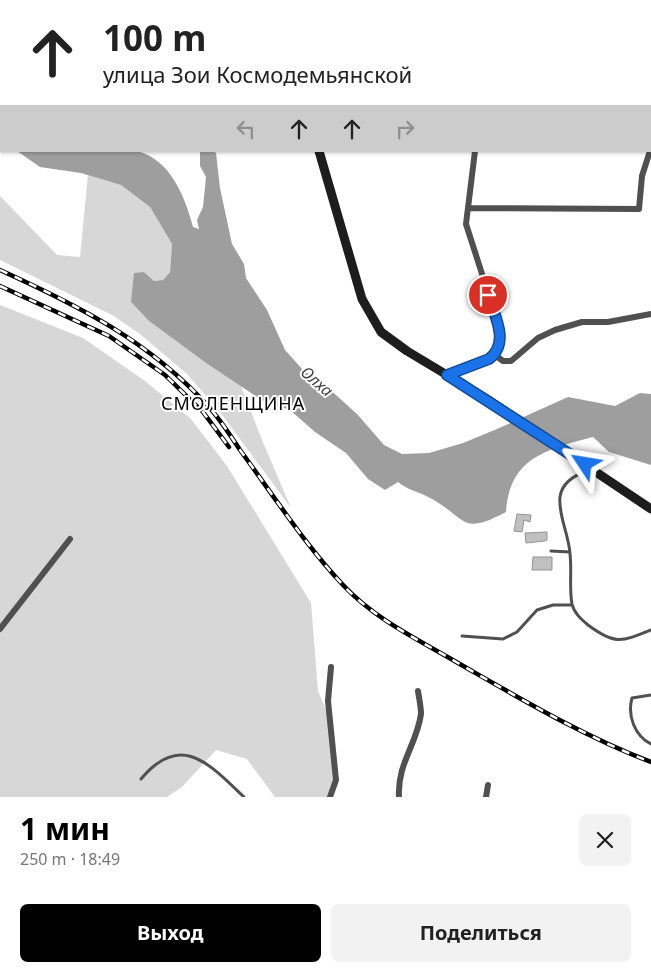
<!DOCTYPE html>
<html lang="ru">
<meta charset="utf-8">
<style>
body{margin:0;font-family:"Noto Sans",sans-serif;background:#f2f2f2;color:#222;height:100vh;display:flex;flex-direction:column;font-size:19px;white-space:nowrap}
*{box-sizing:border-box;margin:0}
p{font-size:16px;color:#767676}
.icon{flex:none;width:28px;height:28px;fill:none;stroke:currentColor;stroke-width:2;stroke-linecap:round;stroke-linejoin:round}
.map{position:relative;height:797px;overflow:hidden}
.drawer{display:flex;flex-direction:column;background:#fff;flex:1}
.drawer>*{flex:none}
.top-card{position:absolute;left:0px;top:0px;width:651px;height:152px;box-shadow:0 1px 4px #0004;background:#fff;color:#222;overflow:hidden}
.pin{position:absolute;display:grid;place-items:center;width:42px;height:42px;color:#fff;margin:-21px;border:2px solid #fff;border-radius:50%;box-shadow:0 1px 5px #0007}
.me{position:absolute;width:55px;margin:-28px;rotate:303deg;stroke-linejoin:round;filter:drop-shadow(0 0 4px #0008)}
.turn{display:flex;align-items:center;gap:18px;height:105px;padding:0 20px;font-size:22px}
.turn .icon{width:65px;height:65px;stroke-width:2.5}
.turn b{display:block;font-size:35px;line-height:42px}
.lanes{display:flex;align-items:center;height:48px;padding:0 20px;background:#0003;justify-content:center;gap:25px;direction:ltr}
.lanes .off{opacity:.35}
.round{display:grid;place-items:center;flex:none;width:52px;height:52px;border-radius:8px;background:#f2f2f2}
.head{display:flex;align-items:center;justify-content:space-between;height:85px;padding:0 20px}
h1{font-size:30px;font-weight:700;line-height:38px;color:#000}
.button{display:flex;gap:10px;margin-top:auto;padding:10px 20px}
.button a{flex:1;height:58px;border-radius:8px;background:#000;color:#fff;font-size:20px;font-weight:700;line-height:58px;text-align:center}
.button a+a{background:#f2f2f2;color:#222}
.map>svg:first-child{display:block}
.green{fill:#d7d7d7}
.water{fill:#9e9e9e}
.building{fill:#c0c0c0;stroke:#949494}
.lines{fill:none;stroke-linecap:round;stroke-linejoin:round}
.service{stroke:#505050;stroke-width:3}
.minor{stroke:#505050;stroke-width:6}
.secondary{stroke:#1d1d1d;stroke-width:9}
.rail-casing{stroke:#000;stroke-width:4.5}
.rail{stroke:#fff;stroke-width:2.5;stroke-dasharray:8;stroke-linecap:butt}
.route-casing{stroke:#114b97;stroke-width:12}
.route{stroke:#1a73e8;stroke-width:9}
.labels{text-anchor:middle;dominant-baseline:central;stroke-width:4;stroke-linejoin:round;paint-order:stroke}
.water-label{font-size:16px;font-style:italic;fill:#3f3f3f;stroke:#fff}
.quarter-label{font-size:18px;letter-spacing:1px;fill:#000;stroke:#fff}
</style>
<div class="map">
<svg width="651" height="797" viewBox="0 0 651 797">
<rect width="100%" height="100%" fill="#fff"/>
<path class="green" d="M 88,175 L 121,185 L 150,207 L 172,244 L 170,272 L 163,280 L 154,281 L 144,272 L 131,302 L 149,321 L 206,363 L 241,386 L 262,440 L 291,508 L 223,416 L 187,374 L 140,334 L 112,315 L 0,260 L 0,196 L 57,255 L 80,257 Z
M 0,305 L 83,338 L 145,381 L 191,419 L 227,466 L 311,603 L 318,691 L 333,726 L 334,789 L 328,797 L 275,797 L 247,759 L 216,750 L 182,787 L 167,797 L 0,797 Z"/>
<path class="water" d="M 17,151 L 137,151 C 171,160 185,197 193,227 L 199,229 L 197,220 L 203,207 L 206,177 L 200,166 L 200,151 L 213,151 L 216,153 L 220,188 L 232,244 L 244,264 L 246,278 L 267,310 L 285,350 L 303,370 L 326,386 L 357,414 L 384,445 L 402,454 L 429,453 L 463,443 L 497,429 L 568,397 L 615,406 L 640,393 L 651,394 L 651,465 L 609,452 L 593,437 C 547,449 509,458 506,512 C 459,537 467,517 430,498 C 418,491 409,491 398,482 L 385,490 L 368,479 L 346,453 L 315,432 L 290,410 L 263,401 L 206,363 L 149,321 L 131,302 L 134,273 L 144,272 L 154,281 L 163,280 L 170,272 L 172,244 L 150,207 L 121,185 L 81,173 L 40,167 Z"/>
<path class="building" d="M 517,514 L 531,515 L 530,522 L 524,520 L 522,532 L 514,531 Z
M 547,532 L 547,540 L 545,541 L 526,543 L 525,533 Z
M 533,557 L 552,557 L 552,570 L 532,570 Z"/>
<g class="lines">
<path class="service" d="M 646,0 L 646,1
M 614,1 L 624,0
M 650,28 L 651,35
M 650,76 L 651,76
M 590,470 C 577,474 562,481 560,497 C 558,515 569,535 570,554 C 572,570 569,588 572,604 C 574,613 581,619 588,625 C 615,645 621,642 651,630
M 551,551 L 570,552
M 462,636 L 503,639 L 517,632 L 537,610 L 553,605 L 572,605
M 651,695 L 632,698 C 627,716 635,736 651,744
M 141,779 C 181,731 209,764 244,797"/>
<path class="minor" d="M 177,0 L 177,1
M 447,0 L 447,1
M 650,95 L 651,95
M 468,208 L 639,209 L 642,176 L 650,151
M 495,355 L 503,361 L 511,361 L 538,338 L 555,330 L 582,322 L 608,322 L 651,314
M 447,375 C 472,366 502,364 500,330 L 466,224 L 475,151
M 0,629 L 70,539
M 330,797 L 336,780 L 328,701 L 331,667
M 399,797 C 397,764 417,744 421,714 C 421,707 419,698 418,691
M 486,797 L 488,785"/>
<path class="secondary" d="M 276,0 L 277,1
M 319,151 L 362,299 L 381,332 L 407,351 L 487,399 L 651,509"/>
<g class="rail-casing">
<path id="rail" d="M 0,270 C 79,306 149,341 208,406 C 220,419 230,435 240,450 C 274,496 305,545 344,586 C 376,620 419,640 458,663 C 521,699 583,736 651,762
M 0,286 L 109,336 L 165,375 L 203,412 L 229,447"/>
</g>
<use href="#rail" class="rail"/>
</g>
<g class="lines">
<g class="route-casing">
<path id="route" d="M 488,295 C 495,316 510,343 489,359 L 447,375 L 585,464"/>
</g>
<use href="#route" class="route"/>
</g>
<g class="labels">
<g class="water-label">
<text transform="translate(317 381) rotate(41)">Олха</text>
</g>
<g class="quarter-label">
<text x="233" y="403">СМОЛЕНЩИНА</text>
</g>
</g>
</svg>
<div class="pin" style="left:488px;top:295px;background:#d93025"><svg class="icon" aria-label="arrive" viewBox="0 0 24 24"><path d="M6 21V4h12l-3 4 3 4H6"/></svg></div>
<svg class="me" style="left:585px;top:464px" viewBox="-20 -20 40 40"><path d="M0-17L14 15 0 8-14 15z" fill="#1a73e8" stroke="#fff" stroke-width="4"/></svg>
<div class="top-card">
<div class="turn"><svg class="icon" aria-label="ahead" viewBox="0 0 24 24"><path d="M12 20V5M6 11l6-6 6 6"/></svg><div><b>100 m</b>улица Зои Космодемьянской</div></div>
<div class="lanes"><svg class="icon off" aria-label="left" viewBox="0 0 24 24"><path d="M17 20v-9H6M10 6l-5 5 5 5"/></svg><svg class="icon" aria-label="ahead" viewBox="0 0 24 24"><path d="M12 20V5M6 11l6-6 6 6"/></svg><svg class="icon" aria-label="ahead" viewBox="0 0 24 24"><path d="M12 20V5M6 11l6-6 6 6"/></svg><svg class="icon off" aria-label="right" viewBox="0 0 24 24"><path d="M7 20v-9h11M14 6l5 5-5 5"/></svg></div>
</div>
</div>
<section class="drawer">
<div class="head"><div><h1>1 мин</h1><p>250 m · 18:49</p></div><a class="round"><svg class="icon" aria-label="close" viewBox="0 0 24 24"><path d="M6 6l12 12M18 6L6 18"/></svg></a></div>
<div class="button"><a>Выход</a><a>Поделиться</a></div>
</section>
